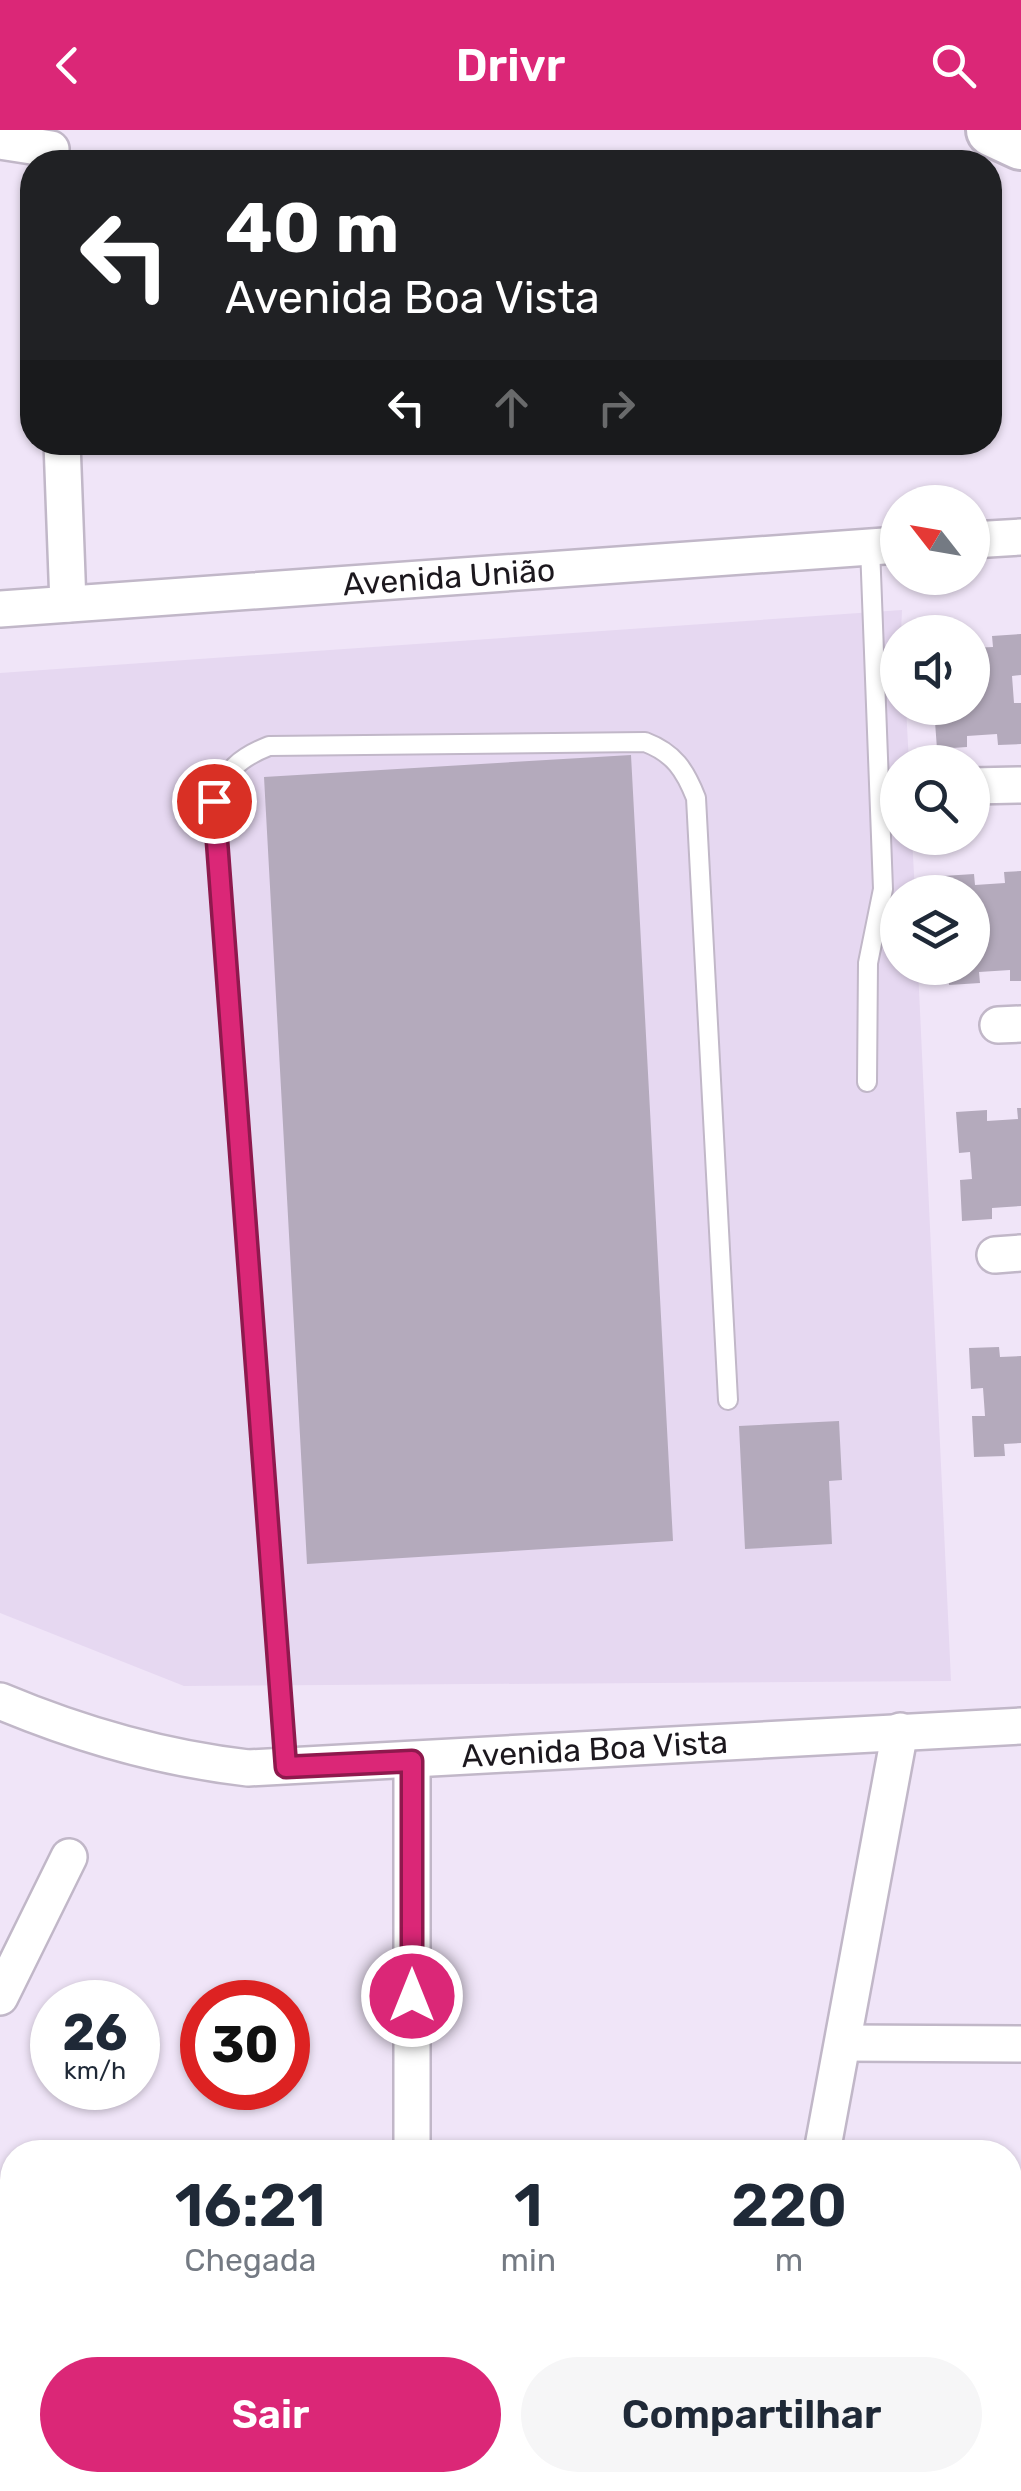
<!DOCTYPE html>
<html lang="pt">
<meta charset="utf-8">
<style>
body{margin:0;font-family:Rubik,sans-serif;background:#f6f6f7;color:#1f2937;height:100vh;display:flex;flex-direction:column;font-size:38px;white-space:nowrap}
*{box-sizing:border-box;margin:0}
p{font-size:32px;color:#747a83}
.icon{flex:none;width:55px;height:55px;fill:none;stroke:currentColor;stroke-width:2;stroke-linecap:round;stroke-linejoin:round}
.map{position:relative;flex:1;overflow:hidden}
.drawer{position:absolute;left:0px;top:2010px;width:1022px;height:352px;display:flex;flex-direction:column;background:#fff;border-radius:40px 40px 0 0;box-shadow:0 2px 8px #0004}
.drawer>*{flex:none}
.banner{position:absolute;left:20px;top:20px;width:982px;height:305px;border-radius:40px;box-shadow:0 2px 8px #0004;background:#202124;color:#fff;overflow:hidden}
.needle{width:65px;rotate:301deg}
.controls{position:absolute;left:880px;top:355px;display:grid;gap:20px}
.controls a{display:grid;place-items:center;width:110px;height:110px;border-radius:50%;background:#fff;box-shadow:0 2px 8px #0004;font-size:50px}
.speed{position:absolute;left:30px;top:1850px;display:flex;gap:20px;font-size:50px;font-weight:700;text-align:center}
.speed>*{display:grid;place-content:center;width:130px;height:130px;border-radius:50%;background:#fff;box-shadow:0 2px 8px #0004;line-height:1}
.speed small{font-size:25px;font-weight:400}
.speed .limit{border:15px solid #d22;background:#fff;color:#111}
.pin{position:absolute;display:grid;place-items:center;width:85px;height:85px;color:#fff;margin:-42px;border:5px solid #fff;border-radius:50%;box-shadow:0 2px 10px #0007}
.me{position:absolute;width:110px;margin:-55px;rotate:0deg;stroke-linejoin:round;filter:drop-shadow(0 0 8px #0008)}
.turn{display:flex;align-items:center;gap:35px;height:210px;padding:0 40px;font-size:45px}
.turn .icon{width:130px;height:130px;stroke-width:2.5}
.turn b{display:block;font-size:70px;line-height:85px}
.lanes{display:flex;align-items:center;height:95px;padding:0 40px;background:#0003;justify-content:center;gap:50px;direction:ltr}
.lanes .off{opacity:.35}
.eta{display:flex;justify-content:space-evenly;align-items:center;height:170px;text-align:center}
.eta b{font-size:60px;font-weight:600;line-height:70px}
.button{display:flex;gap:20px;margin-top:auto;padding:20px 40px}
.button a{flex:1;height:115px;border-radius:60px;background:#db2777;color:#fff;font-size:40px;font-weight:600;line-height:115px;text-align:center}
.button a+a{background:#f6f6f7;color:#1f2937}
header{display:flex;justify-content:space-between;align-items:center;height:130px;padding:0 40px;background:#db2777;color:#fff;font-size:45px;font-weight:600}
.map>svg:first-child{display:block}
.built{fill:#e6d8f1}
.building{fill:#b4aabc}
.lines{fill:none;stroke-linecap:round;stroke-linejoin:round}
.lane-casing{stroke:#c1b7c8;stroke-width:22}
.street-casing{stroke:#c1b7c8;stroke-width:40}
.secondary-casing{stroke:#c1b7c8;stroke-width:58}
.lane{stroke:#fff;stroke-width:18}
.street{stroke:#fff;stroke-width:35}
.secondary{stroke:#fff;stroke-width:52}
.route-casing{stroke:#8e194d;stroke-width:25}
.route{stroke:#db2777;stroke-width:18}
.labels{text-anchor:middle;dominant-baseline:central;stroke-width:8;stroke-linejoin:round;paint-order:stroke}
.street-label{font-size:32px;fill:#1c181e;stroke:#f0e5f8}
</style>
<header><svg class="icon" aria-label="back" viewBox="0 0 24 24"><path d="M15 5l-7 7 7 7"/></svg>Drivr<svg class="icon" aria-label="search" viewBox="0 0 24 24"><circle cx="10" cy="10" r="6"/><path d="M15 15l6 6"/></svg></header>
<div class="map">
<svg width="1021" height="2361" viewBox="0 0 1021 2361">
<rect width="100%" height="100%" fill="#f0e5f8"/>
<path class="built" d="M 902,480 L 898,578 L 906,578 L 909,632 L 898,632 L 898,708 L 912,708 L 915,762 L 898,762 L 898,838 L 918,838 L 951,1551 L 184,1556 L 0,1483 L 0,543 Z"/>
<path class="building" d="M 1021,504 L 1021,545 L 1012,546 L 1014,573 L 1021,573 L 1021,614 L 998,615 L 997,604 L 967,606 L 967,617 L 937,619 L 934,578 L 972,578 L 972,518 L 993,517 L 992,506 Z
M 631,625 L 673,1411 L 307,1434 L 264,647 Z
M 1021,741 L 1021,851 L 1010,851 L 1010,840 L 979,842 L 980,853 L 949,855 L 948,838 L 972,838 L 972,762 L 944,762 L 943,746 L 974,744 L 975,755 L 1005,753 L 1004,742 Z
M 1017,978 L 1021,978 L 1021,1076 L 992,1078 L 992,1089 L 962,1091 L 960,1050 L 972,1049 L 970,1022 L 959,1023 L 956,982 L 987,980 L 987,991 L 1018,989 Z
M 999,1217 L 1000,1227 L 1021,1226 L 1021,1313 L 1004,1314 L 1005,1326 L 974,1327 L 972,1286 L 985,1286 L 983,1258 L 971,1259 L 969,1218 Z
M 839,1291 L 842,1350 L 829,1351 L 832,1414 L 745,1419 L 739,1296 Z"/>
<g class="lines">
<g class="lane-casing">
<path id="lane" d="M 867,952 L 868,833 L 883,759 L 870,417
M 286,1637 L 214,671 C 226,640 239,628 269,616 L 645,612 C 674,623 685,640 696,668 L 728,1270"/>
</g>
<g class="street-casing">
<g id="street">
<path d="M 0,11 L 51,19"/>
<path d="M 62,312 L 68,474"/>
<path d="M 972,410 L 1021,407"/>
<path id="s1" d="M 0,479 L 898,415"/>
<path d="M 972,656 L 1021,655"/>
<path d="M 998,895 L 1021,894"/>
<path d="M 995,1125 L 1021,1123"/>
<path id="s2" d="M 0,1571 C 81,1605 160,1628 248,1638 L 1021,1596"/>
<path d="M 412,1631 L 412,2022"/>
<path d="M 0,1867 L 69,1727"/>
<path d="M 843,1913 L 1021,1914"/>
<path d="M 822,2022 L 900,1601"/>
<path d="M 0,2257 L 12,2263"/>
<path d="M 1010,2261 L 1021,2261"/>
<path d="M 756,2361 L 758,2350"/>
</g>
</g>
<g class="secondary-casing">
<path id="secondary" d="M 993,0 L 1021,13"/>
</g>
<use href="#lane" class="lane"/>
<use href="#street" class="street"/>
<use href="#secondary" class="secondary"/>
</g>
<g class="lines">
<g class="route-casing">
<path id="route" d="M 214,671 L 286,1637 L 412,1631 L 412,1866"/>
</g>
<use href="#route" class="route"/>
</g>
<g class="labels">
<g class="street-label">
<text stroke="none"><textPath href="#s1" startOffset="450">Avenida União</textPath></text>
<text stroke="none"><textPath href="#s2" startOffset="605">Avenida Boa Vista</textPath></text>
</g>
</g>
</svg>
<div class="controls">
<a><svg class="needle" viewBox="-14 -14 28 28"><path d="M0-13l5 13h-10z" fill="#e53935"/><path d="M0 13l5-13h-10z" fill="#747a83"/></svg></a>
<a><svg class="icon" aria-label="sound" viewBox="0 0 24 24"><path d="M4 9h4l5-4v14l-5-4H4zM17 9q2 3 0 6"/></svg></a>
<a><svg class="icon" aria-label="search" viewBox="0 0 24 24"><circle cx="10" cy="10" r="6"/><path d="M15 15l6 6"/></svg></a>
<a><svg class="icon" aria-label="layers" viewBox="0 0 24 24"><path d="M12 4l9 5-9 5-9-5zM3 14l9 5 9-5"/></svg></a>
</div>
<div class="speed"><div>26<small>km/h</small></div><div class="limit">30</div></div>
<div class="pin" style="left:214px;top:671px;background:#d93025"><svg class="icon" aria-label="arrive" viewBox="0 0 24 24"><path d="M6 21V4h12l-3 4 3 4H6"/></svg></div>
<svg class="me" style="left:412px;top:1866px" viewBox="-20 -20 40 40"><circle r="17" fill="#db2777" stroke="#fff" stroke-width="3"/><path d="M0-11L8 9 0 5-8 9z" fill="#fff"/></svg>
<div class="banner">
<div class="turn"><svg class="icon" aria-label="left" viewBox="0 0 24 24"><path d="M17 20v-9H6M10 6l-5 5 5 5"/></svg><div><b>40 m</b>Avenida Boa Vista</div></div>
<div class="lanes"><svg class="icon" aria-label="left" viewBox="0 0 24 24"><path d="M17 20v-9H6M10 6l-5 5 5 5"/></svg><svg class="icon off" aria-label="ahead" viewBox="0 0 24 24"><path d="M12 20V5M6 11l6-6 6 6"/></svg><svg class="icon off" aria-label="right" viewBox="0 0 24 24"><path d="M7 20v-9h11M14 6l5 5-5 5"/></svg></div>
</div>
<section class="drawer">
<div class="eta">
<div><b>16:21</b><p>Chegada</p></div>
<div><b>1</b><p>min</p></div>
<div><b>220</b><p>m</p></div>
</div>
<div class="button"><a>Sair</a><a>Compartilhar</a></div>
</section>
</div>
